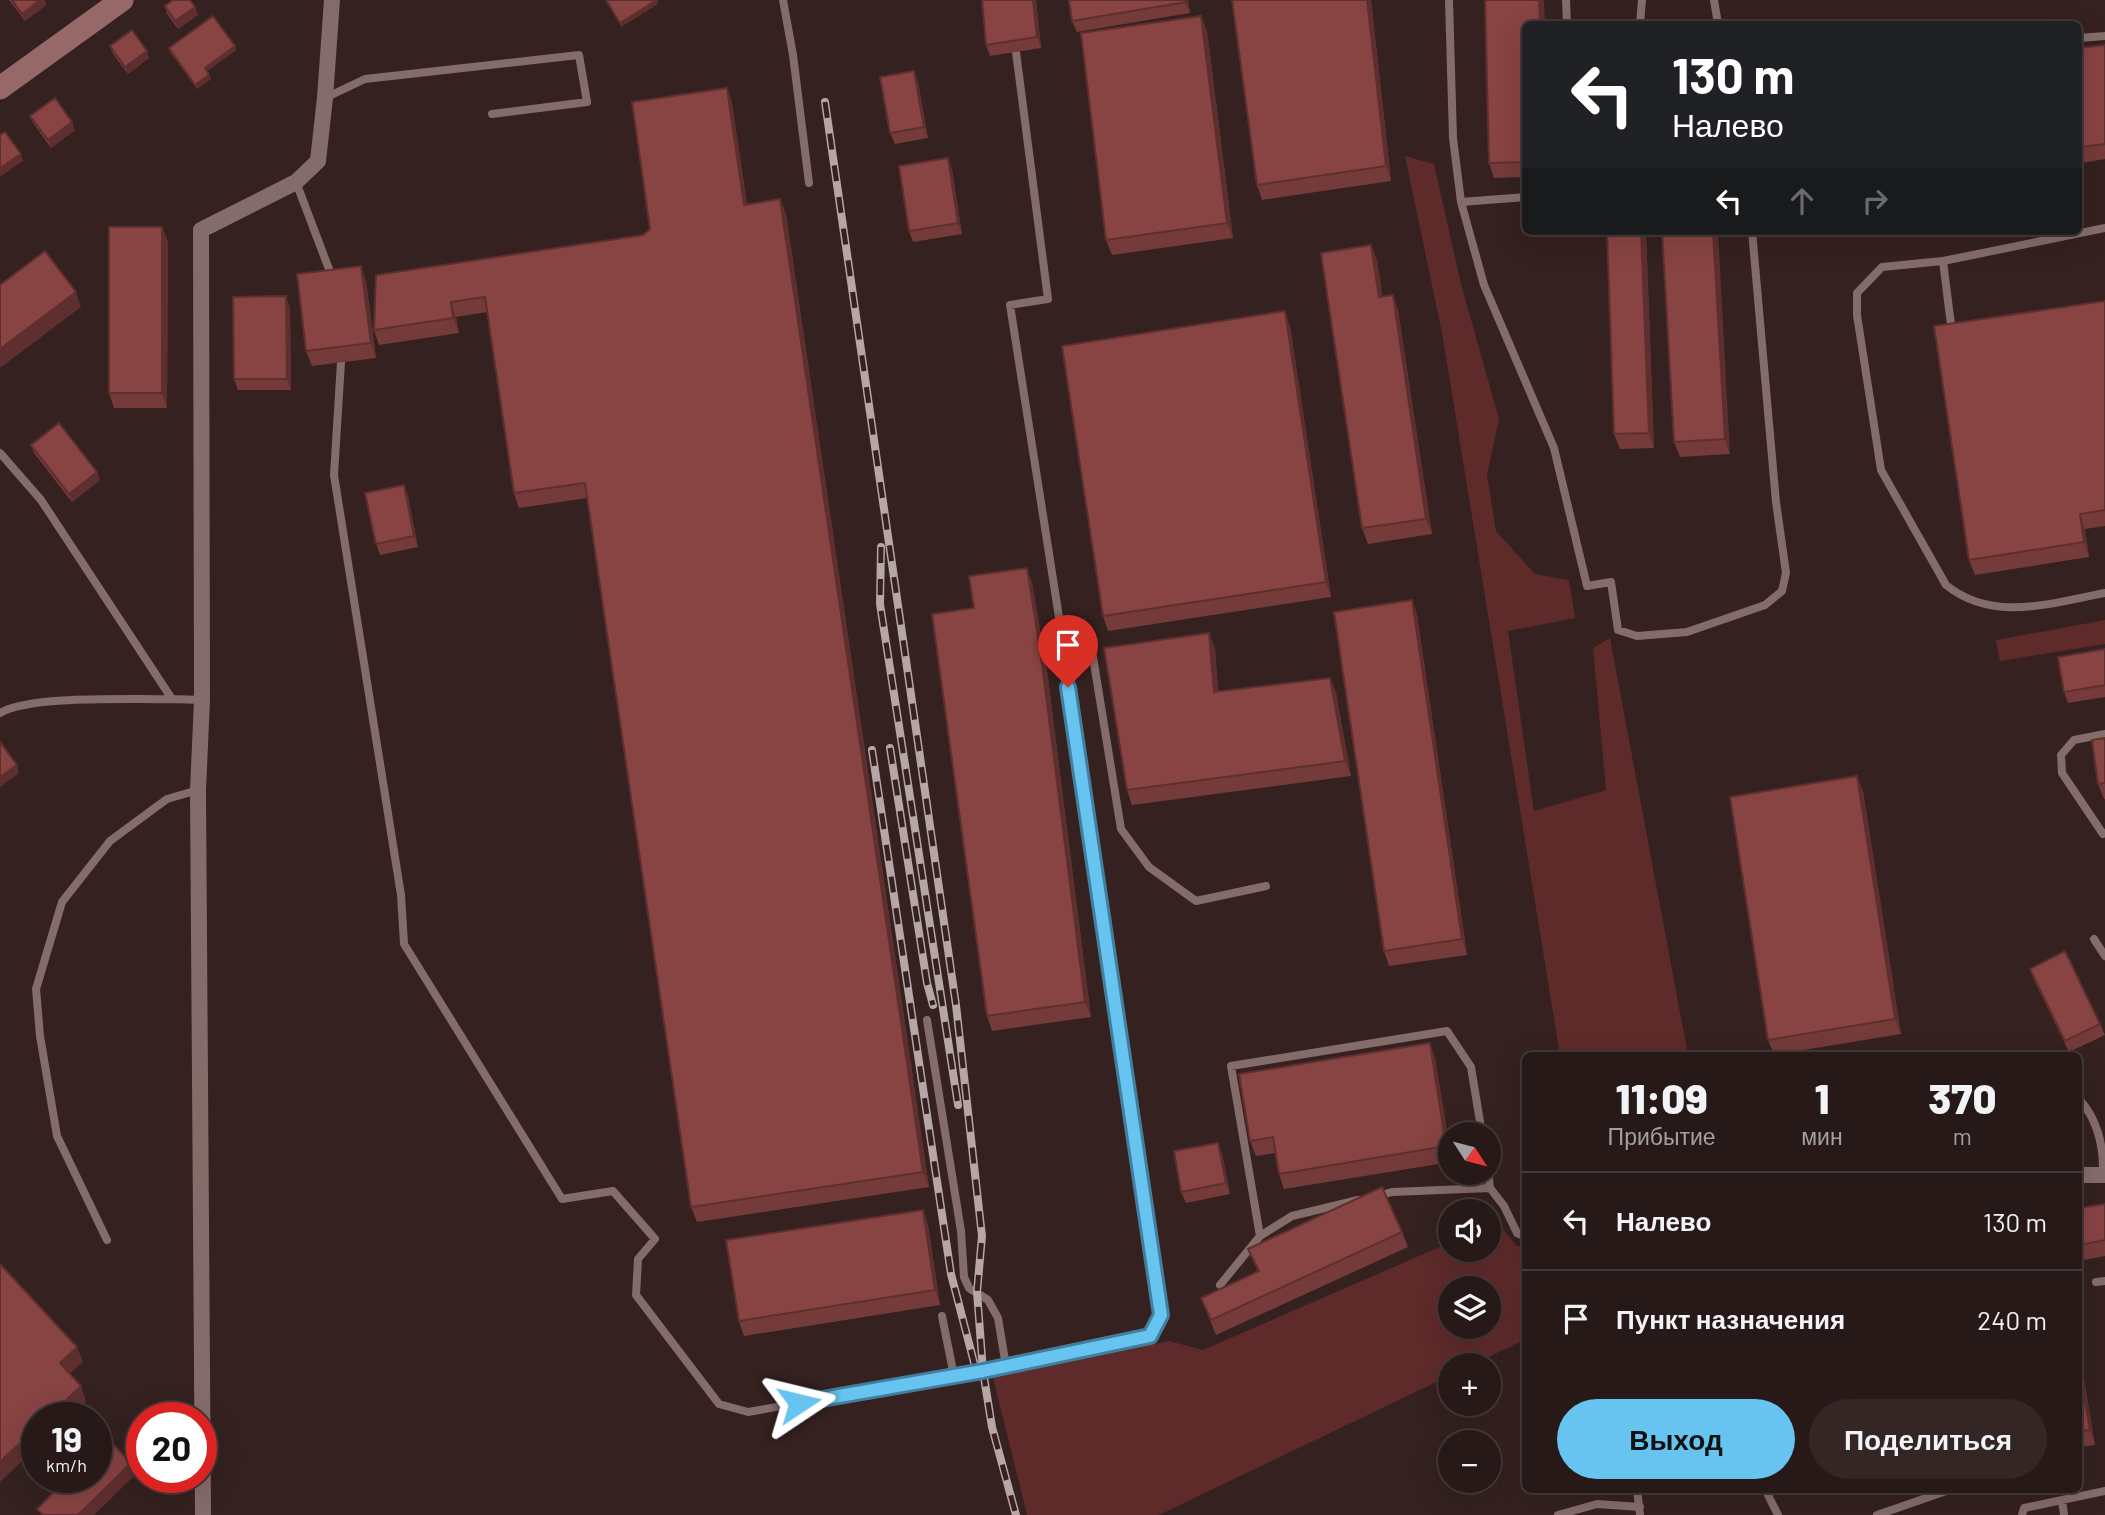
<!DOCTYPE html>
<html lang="ru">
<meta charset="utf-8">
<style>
body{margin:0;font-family:Barlow,sans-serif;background:#332625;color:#f1f3f6;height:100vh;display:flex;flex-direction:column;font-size:26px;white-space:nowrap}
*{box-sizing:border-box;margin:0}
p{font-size:23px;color:#a4a0a2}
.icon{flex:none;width:38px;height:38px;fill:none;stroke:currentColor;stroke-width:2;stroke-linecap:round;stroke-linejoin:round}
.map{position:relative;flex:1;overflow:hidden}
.drawer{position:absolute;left:1522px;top:1052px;width:560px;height:441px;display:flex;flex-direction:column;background:#271918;border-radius:10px;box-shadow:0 7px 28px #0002,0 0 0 2px #433837}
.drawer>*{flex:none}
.hud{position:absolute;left:1522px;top:21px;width:560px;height:214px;border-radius:10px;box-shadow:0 7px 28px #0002,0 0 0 2px #433837;background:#202124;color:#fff;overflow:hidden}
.needle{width:46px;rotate:126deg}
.tools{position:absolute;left:1438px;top:1122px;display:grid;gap:14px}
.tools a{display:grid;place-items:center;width:63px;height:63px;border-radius:50%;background:#271918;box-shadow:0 7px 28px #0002,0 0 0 2px #433837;font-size:35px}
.speed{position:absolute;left:21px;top:1402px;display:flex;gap:14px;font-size:35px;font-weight:700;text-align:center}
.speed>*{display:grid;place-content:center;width:91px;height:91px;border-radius:50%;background:#271918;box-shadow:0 7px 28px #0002,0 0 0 2px #433837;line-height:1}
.speed small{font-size:18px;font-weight:400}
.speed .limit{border:10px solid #d22;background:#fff;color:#111}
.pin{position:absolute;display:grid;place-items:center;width:60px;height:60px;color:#fff;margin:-72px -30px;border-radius:50% 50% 50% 0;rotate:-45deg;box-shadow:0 0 7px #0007}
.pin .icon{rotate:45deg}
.me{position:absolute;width:77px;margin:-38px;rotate:80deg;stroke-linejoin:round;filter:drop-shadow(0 0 5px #0008)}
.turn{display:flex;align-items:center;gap:24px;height:147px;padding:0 35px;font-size:32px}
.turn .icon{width:91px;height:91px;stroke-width:2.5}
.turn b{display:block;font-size:49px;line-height:60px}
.lanes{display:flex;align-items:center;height:66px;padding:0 35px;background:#0003;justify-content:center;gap:35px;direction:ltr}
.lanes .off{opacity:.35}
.eta{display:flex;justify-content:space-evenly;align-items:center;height:119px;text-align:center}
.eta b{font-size:42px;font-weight:800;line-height:49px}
.primary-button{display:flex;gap:14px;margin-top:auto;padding:14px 35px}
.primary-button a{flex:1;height:80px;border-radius:42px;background:#67c4f0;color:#111;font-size:28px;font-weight:800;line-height:80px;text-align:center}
.primary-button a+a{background:#332625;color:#f1f3f6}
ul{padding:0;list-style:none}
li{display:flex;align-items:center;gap:21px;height:98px;padding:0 35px;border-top:2px solid #433837}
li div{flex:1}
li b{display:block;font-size:26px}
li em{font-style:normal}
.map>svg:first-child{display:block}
.green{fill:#5e2a2a;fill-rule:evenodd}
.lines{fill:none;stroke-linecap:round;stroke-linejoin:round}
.lane{stroke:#846c6b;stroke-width:8}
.street{stroke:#846c6b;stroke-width:16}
.secondary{stroke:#966968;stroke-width:23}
.rail-casing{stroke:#b6a6a5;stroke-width:8}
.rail{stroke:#342120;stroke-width:5;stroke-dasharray:16;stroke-linecap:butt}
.wall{fill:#753a3a}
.shaded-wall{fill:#5f2f2f}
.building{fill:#884343;stroke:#5f2f2f;stroke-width:2}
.route-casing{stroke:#437f9c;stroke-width:18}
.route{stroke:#67c4f0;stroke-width:12}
</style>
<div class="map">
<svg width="2105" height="1515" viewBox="0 0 2105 1515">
<rect width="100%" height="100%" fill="#342120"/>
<path class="green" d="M 1405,156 L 1434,164 L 1461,284 L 1499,419 L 1487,475 L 1496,531 L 1535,574 L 1569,580 L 1575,618 L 1508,631 L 1534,811 L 1606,790 L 1593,648 L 1610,638 L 1688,1055 L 1560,1055 L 1442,333 Z
M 2105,620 L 2105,644 L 2000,661 L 1996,640 Z
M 1497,1222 L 1517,1246 L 1526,1247 L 1526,1339 L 1472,1365 L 1451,1365 L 1451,1375 L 1159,1515 L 1027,1515 L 993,1378 L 1169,1341 L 1203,1350 L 1451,1242 L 1451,1250 L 1489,1250 L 1489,1225 ZM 1451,1288 L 1489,1288 L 1489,1326 L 1451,1326 Z"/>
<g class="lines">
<path class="lane" d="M 783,0 L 793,55 L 809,183
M 1449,0 L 1453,138 L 1461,202 L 1484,285 L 1554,448 L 1587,586 L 1611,582 L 1618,630 L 1637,636 L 1687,632 L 1765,605 L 1782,591 L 1786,573 L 1776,502 L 1752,231
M 1566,0 L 1567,24
M 1714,0 L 1718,24
M 1640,24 L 1642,0
M 2079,38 L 2105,36
M 1016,52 L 1048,299 L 1010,305 L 1064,649 L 1092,651 L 1121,829 L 1149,867 L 1196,901 L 1266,886
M 325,98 L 365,79 L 579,55 L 587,102 L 492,114
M 296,182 L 332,277
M 1461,202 L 1526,197
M 2105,228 L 1943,261 L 1882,267 L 1857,293 L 1857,315 L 1881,470 L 1946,585 C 1993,623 2051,603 2105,593
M 1943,261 L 1951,325
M 341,362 L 334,475 L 401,895 L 404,944 L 562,1199 L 613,1191 L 655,1239 L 638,1259 L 636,1295 L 719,1404 L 748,1412 L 954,1376 L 1150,1336 L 1161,1315 L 1067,687
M 0,453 L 41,500 L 172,699 L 202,700
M 0,713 C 30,695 133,700 172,699
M 2105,734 L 2074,740 L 2061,755 L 2062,773 L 2103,834 L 2105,833
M 2094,939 L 2105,956
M 927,1020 L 961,1231 L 964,1277 L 969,1288 L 988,1300 L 998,1318 L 1006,1366
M 2079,1099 C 2098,1120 2104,1146 2103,1175
M 1488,1172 L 1490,1188
M 1378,1196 L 1392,1192 L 1490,1188 L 1504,1206 L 1517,1233 L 1526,1237
M 1260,1236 L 1231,1066 L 1447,1031 L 1471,1067 L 1482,1134
M 107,1240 L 57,1136 L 40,1036 L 36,989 L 62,902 L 110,841 L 167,799 L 198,790
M 2096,1282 L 2105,1281
M 1220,1285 L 1260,1236 L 1292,1216 L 1358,1200
M 942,1316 L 954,1376
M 1637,1489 L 1640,1515
M 1765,1489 L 1778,1515
M 2062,1500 L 2064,1515
M 1558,1515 L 1597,1504 L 1640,1507
M 1877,1515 L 1952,1489
M 2022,1515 L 2024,1508 L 2105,1491"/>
<path class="street" d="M 2079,1175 L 2105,1175
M 203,1515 L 198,790 L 202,700 L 201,230 L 296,182 L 318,161 L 325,98 L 332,0"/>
<path class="secondary" d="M 0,88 L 122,0"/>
<g class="rail-casing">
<path id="rail" d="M 825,102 L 956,1005 L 982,1236 L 977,1292 L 983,1371 L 992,1427 L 1016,1515
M 881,547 L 880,604 L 958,1105
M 890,748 L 927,983 L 933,1005
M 872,750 L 951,1274 L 976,1370"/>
</g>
<use href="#rail" class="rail"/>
</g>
<path class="wall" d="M 9,0 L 45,0 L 46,5 L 25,21 Z
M 982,0 L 1036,0 L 1041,48 L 990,56 L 986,45 Z
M 1069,0 L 1188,0 L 1190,13 L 1077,32 L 1072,21 Z
M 1371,0 L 1391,181 L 1262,200 L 1257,185 Z
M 165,6 L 198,15 L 178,29 L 167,14 Z
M 1526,24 L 1526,177 L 1494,178 L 1489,163 Z
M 1207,31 L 1233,238 L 1112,255 L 1106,240 Z
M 2105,45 L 2105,159 L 2082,163 L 2079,153 L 2079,48 Z
M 110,46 L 149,58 L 128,74 L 113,54 Z
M 235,46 L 236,50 L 207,71 L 211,79 L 197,89 L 170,52 L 169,48 Z
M 914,71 L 918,82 L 928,138 L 895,144 L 890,133 Z
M 727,88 L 732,103 L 747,204 L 780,199 L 786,214 L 929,1187 L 697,1222 L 691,1207 L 587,498 L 519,508 L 514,493 L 487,312 L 456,317 L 459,333 L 379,345 L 374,330 L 376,275 L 643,235 L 650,229 Z
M 30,116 L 75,130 L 51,148 L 33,123 Z
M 948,158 L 952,170 L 962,234 L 913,242 L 909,231 Z
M 162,227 L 168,242 L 167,408 L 114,408 L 109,393 Z
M 1607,231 L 1646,231 L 1654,448 L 1620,449 L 1614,434 Z
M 1662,231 L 1730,454 L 1680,457 L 1674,442 Z
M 1371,245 L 1377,260 L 1382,296 L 1398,310 L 1432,534 L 1368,544 L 1362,528 Z
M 366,281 L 376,358 L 312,366 L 306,351 Z
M 2105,301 L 2105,526 L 2085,529 L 2089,557 L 1975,575 L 1969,560 Z
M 290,308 L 291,390 L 238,390 L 234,379 Z
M 1290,326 L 1331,597 L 1108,631 L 1103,616 Z
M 31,445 L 100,480 L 72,502 L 34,453 Z
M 404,485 L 408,496 L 418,547 L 380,555 L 376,544 Z
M 1032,583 L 1047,671 L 1091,1017 L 992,1031 L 987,1016 L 974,608 Z
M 1412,600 L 1417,615 L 1467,955 L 1389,966 L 1384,951 Z
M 1215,648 L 1218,692 L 1330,678 L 1336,693 L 1351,776 L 1132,805 L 1127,790 Z
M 2105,649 L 2105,697 L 2068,703 L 2064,692 Z
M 2105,738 L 2105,799 L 2104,799 L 2098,784 Z
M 1863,791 L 1901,1034 L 1774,1055 L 1768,1040 Z
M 2030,969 L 2100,1024 L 2105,1035 L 2069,1052 L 2034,980 Z
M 1435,1058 L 1451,1155 L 1451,1162 L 1284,1189 L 1279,1174 L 1275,1153 L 1256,1156 L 1250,1141 Z
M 1218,1143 L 1222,1154 L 1230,1194 L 1186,1203 L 1181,1192 Z
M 2105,1204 L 2105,1256 L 2079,1261 L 2079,1208 Z
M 923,1210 L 928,1225 L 940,1305 L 744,1336 L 739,1321 Z
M 1402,1232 L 1408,1247 L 1216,1335 L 1201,1298 L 1258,1272 L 1248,1249 Z
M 2079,1350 L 2095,1445 L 2079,1447 Z"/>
<path class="shaded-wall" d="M 40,0 L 45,0 L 46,5 L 25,21 L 22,14 Z
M 657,0 L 658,4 L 621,27 L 620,23 Z
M 1033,0 L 1036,0 L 1041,48 L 1037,37 Z
M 1185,0 L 1188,0 L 1190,13 Z
M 1367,0 L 1371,0 L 1391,181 L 1386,166 Z
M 1539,0 L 1544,0 L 1545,24 L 1540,24 Z
M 195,7 L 198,15 L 178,29 L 175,21 Z
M 1201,16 L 1207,31 L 1233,238 L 1227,223 Z
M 235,46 L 236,50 L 206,72 L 205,68 Z
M 147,51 L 149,58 L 128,74 L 125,67 Z
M 914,71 L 918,82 L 928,138 L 924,127 Z
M 209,75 L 211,79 L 197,89 L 195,85 Z
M 727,88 L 732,103 L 749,220 L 744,205 Z
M 72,122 L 75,130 L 51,148 L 48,140 Z
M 21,154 L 23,161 L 0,177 L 0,168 Z
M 948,158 L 952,170 L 962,234 L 958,223 Z
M 780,199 L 786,214 L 929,1187 L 923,1172 Z
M 162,227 L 168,242 L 167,408 L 162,393 Z
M 1641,231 L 1646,231 L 1654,448 L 1649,433 Z
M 1713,231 L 1718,231 L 1730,454 L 1725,439 Z
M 1371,245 L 1377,260 L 1385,312 L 1379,297 Z
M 361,266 L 366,281 L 376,358 L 371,343 Z
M 76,292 L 81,307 L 0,368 L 0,349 Z
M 1393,295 L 1398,310 L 1432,534 L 1426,519 Z
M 286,296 L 290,308 L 291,390 L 287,379 Z
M 451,302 L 456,317 L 459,333 L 453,318 Z
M 1285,311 L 1290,326 L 1331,597 L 1326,582 Z
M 97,472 L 100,480 L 72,502 L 69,494 Z
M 404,485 L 408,496 L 418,547 L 414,536 Z
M 2080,514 L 2085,529 L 2089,557 L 2084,542 Z
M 1027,568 L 1032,583 L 1047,671 L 1091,1017 L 1085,1002 Z
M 1412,600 L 1417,615 L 1467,955 L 1462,939 Z
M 1209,633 L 1215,648 L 1219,707 L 1214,692 Z
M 1330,678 L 1336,693 L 1351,776 L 1345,761 Z
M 17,765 L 19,773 L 0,787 L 0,777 Z
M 1857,776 L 1863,791 L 1901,1034 L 1895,1019 Z
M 1430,1043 L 1435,1058 L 1451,1158 L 1446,1146 Z
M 1218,1143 L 1222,1154 L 1230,1194 L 1226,1183 Z
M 923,1210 L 928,1225 L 940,1305 L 935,1290 Z
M 77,1347 L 83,1362 L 65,1378 L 60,1363 Z
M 2079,1350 L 2095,1445 L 2090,1430 L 2079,1367 Z
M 81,1386 L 86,1401 L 69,1418 L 47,1418 Z
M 37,1427 L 37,1447 L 0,1482 L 0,1462 Z
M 131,1463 L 135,1475 L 94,1515 L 78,1515 Z"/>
<path class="building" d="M 12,0 L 40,0 L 22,14 Z
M 173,0 L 190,0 L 195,7 L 175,21 L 165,6 Z
M 606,0 L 657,0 L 620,23 Z
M 982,0 L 1033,0 L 1037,37 L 986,45 Z
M 1069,0 L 1185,0 L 1186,2 L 1072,21 Z
M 1232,0 L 1367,0 L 1386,166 L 1257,185 Z
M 1485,0 L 1539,0 L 1540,24 L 1526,24 L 1526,162 L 1489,163 Z
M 213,16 L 235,46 L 205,68 L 209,75 L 195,85 L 169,48 Z
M 1201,16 L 1227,223 L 1106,240 L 1081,33 Z
M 1698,20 L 1698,24 L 1662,24 L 1662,22 Z
M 132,30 L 147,51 L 125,67 L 110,46 Z
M 2105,45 L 2105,144 L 2079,147 L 2079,48 Z
M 914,71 L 924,127 L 890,133 L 880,77 Z
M 727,88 L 744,205 L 780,199 L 923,1172 L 691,1207 L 585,483 L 514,493 L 485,297 L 451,302 L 453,318 L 374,330 L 376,275 L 643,235 L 650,229 L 632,102 Z
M 55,98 L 72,122 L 48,140 L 30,116 Z
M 5,132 L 21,154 L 0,168 L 0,135 Z
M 948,158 L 958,223 L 909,231 L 899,166 Z
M 109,227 L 162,227 L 162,393 L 109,393 Z
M 1607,231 L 1641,231 L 1649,433 L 1614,434 Z
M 1662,231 L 1713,231 L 1725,439 L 1674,442 Z
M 1371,245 L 1379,297 L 1393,295 L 1426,519 L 1362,528 L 1321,253 Z
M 45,251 L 76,292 L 0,349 L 0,285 Z
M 361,266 L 371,343 L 306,351 L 297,274 Z
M 286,296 L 287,379 L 234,379 L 233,297 Z
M 2105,301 L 2105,510 L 2080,514 L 2084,542 L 1969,560 L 1934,326 Z
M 1285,311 L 1326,582 L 1103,616 L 1062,346 Z
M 59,423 L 97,472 L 69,494 L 31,445 Z
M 404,485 L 414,536 L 376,544 L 365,493 Z
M 1027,568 L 1041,656 L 1085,1002 L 987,1016 L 932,614 L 974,608 L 969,576 Z
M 1412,600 L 1462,939 L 1384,951 L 1334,612 Z
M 1209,633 L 1214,692 L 1330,678 L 1345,761 L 1127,790 L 1104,648 Z
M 2105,649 L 2105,685 L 2064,692 L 2058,657 Z
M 2105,738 L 2105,783 L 2098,784 L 2092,740 Z
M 0,742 L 17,765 L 0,777 Z
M 1857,776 L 1895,1019 L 1768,1040 L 1730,797 Z
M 2065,951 L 2100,1024 L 2065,1041 L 2030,969 Z
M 1430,1043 L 1446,1146 L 1279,1174 L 1273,1137 L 1250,1141 L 1239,1074 Z
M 1218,1143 L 1226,1183 L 1181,1192 L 1174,1151 Z
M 1382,1187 L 1402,1232 L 1211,1320 L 1201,1298 L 1259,1271 L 1248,1249 Z
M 2105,1204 L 2105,1240 L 2079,1245 L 2079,1208 Z
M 923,1210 L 935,1290 L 739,1321 L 726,1240 Z
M 0,1264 L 77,1347 L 60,1363 L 81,1386 L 47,1418 L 37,1418 L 37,1427 L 0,1462 Z
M 2079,1367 L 2090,1430 L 2079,1431 Z
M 108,1439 L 131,1463 L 78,1515 L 43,1515 L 37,1509 L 69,1477 L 96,1477 L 96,1451 Z"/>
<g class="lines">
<g class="route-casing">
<path id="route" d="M 799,1403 L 983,1371 L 1150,1336 L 1161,1315 L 1068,687"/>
</g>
<use href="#route" class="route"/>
</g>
</svg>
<div class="tools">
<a><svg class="needle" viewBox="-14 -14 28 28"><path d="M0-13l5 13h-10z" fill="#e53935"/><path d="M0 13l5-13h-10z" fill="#a4a0a2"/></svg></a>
<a><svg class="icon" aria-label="sound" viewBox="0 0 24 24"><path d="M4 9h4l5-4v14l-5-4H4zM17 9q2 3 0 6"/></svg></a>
<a><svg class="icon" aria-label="layers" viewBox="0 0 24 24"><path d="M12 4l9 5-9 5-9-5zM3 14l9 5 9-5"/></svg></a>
<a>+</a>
<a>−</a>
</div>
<div class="speed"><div>19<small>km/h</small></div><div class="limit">20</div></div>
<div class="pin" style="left:1068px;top:687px;background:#d93025"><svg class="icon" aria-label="arrive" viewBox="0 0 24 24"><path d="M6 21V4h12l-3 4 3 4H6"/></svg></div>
<svg class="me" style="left:799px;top:1403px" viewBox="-20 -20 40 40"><path d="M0-17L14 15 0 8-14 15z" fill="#67c4f0" stroke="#fff" stroke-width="4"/></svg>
<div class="hud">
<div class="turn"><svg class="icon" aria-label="left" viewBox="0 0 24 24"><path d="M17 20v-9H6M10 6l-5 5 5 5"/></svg><div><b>130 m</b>Налево</div></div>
<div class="lanes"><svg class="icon" aria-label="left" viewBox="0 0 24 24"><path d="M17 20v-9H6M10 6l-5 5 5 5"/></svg><svg class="icon off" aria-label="ahead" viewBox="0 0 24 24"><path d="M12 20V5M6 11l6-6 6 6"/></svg><svg class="icon off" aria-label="right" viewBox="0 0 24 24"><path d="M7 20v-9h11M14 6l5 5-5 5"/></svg></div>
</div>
<section class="drawer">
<div class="eta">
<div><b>11:09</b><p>Прибытие</p></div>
<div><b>1</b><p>мин</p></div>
<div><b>370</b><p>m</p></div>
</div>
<ul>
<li><svg class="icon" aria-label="left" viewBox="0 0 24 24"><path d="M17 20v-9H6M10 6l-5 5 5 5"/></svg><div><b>Налево</b></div><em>130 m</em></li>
<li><svg class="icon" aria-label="arrive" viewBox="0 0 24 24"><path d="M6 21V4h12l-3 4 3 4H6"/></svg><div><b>Пункт назначения</b></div><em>240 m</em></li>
</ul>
<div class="primary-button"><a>Выход</a><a>Поделиться</a></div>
</section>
</div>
